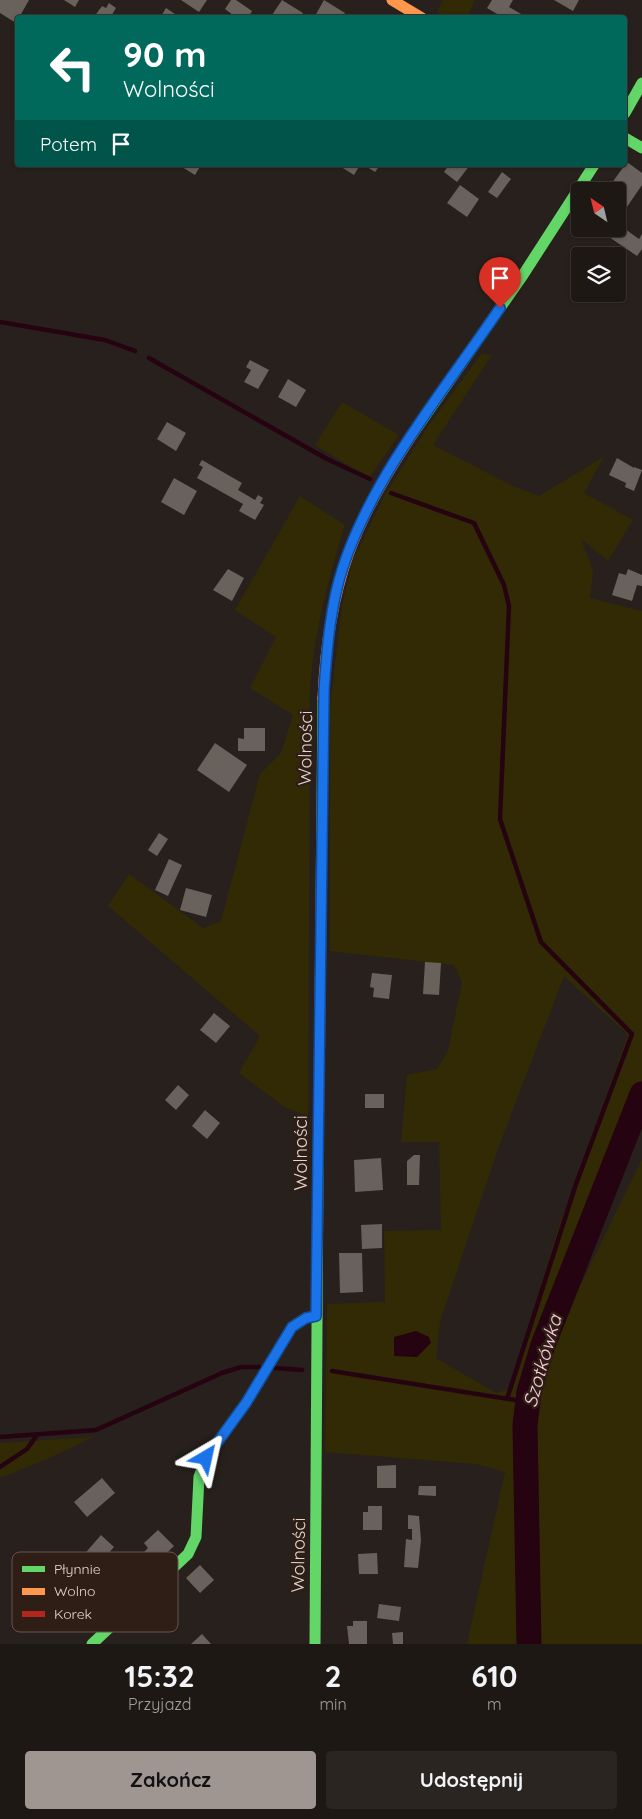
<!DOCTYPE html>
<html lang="pl">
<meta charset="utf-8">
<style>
body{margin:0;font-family:Quicksand,sans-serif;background:#2b2522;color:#f1f3f6;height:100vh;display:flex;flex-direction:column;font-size:19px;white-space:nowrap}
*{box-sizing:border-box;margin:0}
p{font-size:16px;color:#a1a0a0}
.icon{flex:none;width:28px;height:28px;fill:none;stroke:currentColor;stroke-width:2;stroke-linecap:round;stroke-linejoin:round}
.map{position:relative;height:1644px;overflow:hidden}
.details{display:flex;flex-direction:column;background:#1e1815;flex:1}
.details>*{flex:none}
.hud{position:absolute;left:15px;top:15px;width:612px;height:152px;border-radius:5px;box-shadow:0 1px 4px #0004,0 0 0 1px #3c3734;background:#00695c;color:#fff;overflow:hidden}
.needle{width:32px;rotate:325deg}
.buttons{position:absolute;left:571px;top:182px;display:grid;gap:10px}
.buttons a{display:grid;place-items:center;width:55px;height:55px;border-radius:5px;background:#1e1815;box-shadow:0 1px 4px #0004,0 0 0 1px #3c3734;font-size:25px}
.pin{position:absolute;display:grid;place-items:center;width:42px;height:42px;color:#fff;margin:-51px -21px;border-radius:50% 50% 50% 0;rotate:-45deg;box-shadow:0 0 5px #0007}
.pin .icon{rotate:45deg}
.me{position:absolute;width:55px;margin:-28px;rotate:36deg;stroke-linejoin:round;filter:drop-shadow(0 0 4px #0008)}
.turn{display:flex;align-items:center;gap:18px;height:105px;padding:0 25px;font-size:22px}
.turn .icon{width:65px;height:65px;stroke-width:2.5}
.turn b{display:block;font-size:35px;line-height:42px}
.then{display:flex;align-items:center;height:48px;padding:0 25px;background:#0003;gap:10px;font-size:19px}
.eta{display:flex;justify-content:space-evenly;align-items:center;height:85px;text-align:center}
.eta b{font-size:30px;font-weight:800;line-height:35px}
.cta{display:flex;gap:10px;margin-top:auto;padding:10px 25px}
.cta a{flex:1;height:58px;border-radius:5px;background:#a09691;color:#111;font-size:20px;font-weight:800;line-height:58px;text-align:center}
.cta a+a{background:#2b2522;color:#f1f3f6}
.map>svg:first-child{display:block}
.green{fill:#322a04;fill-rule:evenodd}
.water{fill:#250310}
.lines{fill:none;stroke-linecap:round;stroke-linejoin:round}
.stream{stroke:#250310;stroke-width:4.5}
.river{stroke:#250310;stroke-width:25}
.building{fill:#68615c}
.fast{stroke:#63d668;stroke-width:11}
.slow{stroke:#ff974d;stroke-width:11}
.jam{stroke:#b3261e;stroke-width:11}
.route-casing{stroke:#114b97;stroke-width:12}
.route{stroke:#1a73e8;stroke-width:9}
.labels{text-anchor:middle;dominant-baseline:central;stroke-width:5;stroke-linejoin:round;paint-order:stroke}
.street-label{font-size:18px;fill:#e1d6d0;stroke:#2e1e16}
.water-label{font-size:19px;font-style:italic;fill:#feccda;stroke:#2e1e16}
.key{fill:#2e1e16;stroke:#64554e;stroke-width:1}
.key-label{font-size:14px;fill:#e1d6d0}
</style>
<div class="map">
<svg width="642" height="1644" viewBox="0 0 642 1644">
<rect width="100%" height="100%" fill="#28201c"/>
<path class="green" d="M 443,0 L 475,0 L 467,17 L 445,17 L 437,12 Z
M 482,353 L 491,356 L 433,445 L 513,486 L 539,496 L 604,457 L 584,493 L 633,520 L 608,561 L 581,539 L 593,571 L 590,598 L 642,611 L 642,1080 L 525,1385 L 518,1467 L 522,1644 L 467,1644 L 505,1472 L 476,1464 L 325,1452 L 327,1304 L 385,1302 L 384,1231 L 441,1230 L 439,1142 L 401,1142 L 407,1075 L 437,1069 L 448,1051 L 462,982 L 454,965 L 330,951 L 330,706 L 342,605 L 353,560 L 384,496 L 429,425 ZM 564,976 L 628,1035 L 559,1226 L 509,1389 L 496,1393 L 436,1358 L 440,1322 L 499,1146 Z
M 342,402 L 399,435 L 369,478 L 315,445 Z
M 300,496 L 345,525 C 326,586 306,662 310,726 L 308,1116 L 286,1108 L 239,1073 L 260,1036 L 108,906 L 129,874 L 203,928 L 221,921 L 260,774 L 281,753 L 293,715 L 250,688 L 276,637 L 235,610 Z
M 642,1159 L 642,1644 L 536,1644 L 530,1464 L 535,1405 L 549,1350 Z
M 94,1437 L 47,1459 L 0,1478 L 0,1443 Z"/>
<path class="water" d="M 416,1331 L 429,1337 L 431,1343 L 417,1357 L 394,1356 L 394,1337 Z"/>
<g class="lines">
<path class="stream" d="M 0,322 L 105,340 L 135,351
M 149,358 L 327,459 L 370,479
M 391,493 L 474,523 L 504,585 L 509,606 L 500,819 L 541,942 L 632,1034 L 576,1184 L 507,1399
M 275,1368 L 302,1370
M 332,1371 L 528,1402
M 0,1437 L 96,1430 L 222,1373 L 241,1367 L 259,1367
M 0,1467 L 27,1449 L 37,1435"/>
<path class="river" d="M 529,1644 L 525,1425 L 529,1392 L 543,1345 L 642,1094"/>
</g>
<path class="building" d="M 0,0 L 29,0 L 16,23 L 0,13 Z
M 64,0 L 79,0 L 75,7 Z
M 181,0 L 207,0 L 199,12 Z
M 231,0 L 236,0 L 252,11 L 248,18 L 237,18 L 225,9 Z
M 282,0 L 303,13 L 300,18 L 270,18 Z
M 324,0 L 345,13 L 342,18 L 315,16 Z
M 492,0 L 513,0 L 509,7 L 528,18 L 504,18 L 487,8 Z
M 554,0 L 579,0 L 573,11 Z
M 109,3 L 116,8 L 110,18 L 88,18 L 90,15 L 94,17 L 102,6 L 106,8 Z
M 166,8 L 181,18 L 160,18 Z
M 627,162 L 642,173 L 642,185 L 618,220 L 618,191 L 606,191 Z
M 184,165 L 201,165 L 195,175 L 182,167 Z
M 338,165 L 360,165 L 354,175 Z
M 364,165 L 380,165 L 375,172 Z
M 449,165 L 470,165 L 457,182 L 444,172 Z
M 502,172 L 511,179 L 497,198 L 488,192 Z
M 460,185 L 479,199 L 467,217 L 447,203 Z
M 618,224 L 639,239 L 642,234 L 642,249 L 637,256 L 609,237 L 614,229 L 618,229 Z
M 250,360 L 269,370 L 258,389 L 244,382 L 251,370 L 246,367 Z
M 288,379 L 306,390 L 296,407 L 278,397 Z
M 167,422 L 186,433 L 176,451 L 157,439 Z
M 617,458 L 634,468 L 634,467 L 642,470 L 634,491 L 625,487 L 626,483 L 609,475 Z
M 202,460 L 242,483 L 238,490 L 255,500 L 258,495 L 263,498 L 260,503 L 264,505 L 255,520 L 239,511 L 243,504 L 197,478 L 203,467 L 199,465 Z
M 174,478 L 197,491 L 184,515 L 161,502 Z
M 228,569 L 244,578 L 232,601 L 213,590 Z
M 628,569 L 642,575 L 642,586 L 637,585 L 632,601 L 612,595 L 619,573 L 626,575 Z
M 244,728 L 265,728 L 265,751 L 238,751 L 238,738 L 244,739 Z
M 215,743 L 247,765 L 229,792 L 197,770 Z
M 159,833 L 168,839 L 157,856 L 148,850 Z
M 169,859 L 182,865 L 168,896 L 155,890 Z
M 186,888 L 212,895 L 206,917 L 180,910 Z
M 425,962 L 441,963 L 439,995 L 423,994 Z
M 372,973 L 392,975 L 389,999 L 373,997 L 374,988 L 370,987 Z
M 214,1013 L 230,1026 L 216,1043 L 200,1030 Z
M 178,1085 L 189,1095 L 176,1110 L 165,1100 Z
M 365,1094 L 384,1094 L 384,1108 L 365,1108 Z
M 205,1110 L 220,1123 L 207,1139 L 192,1126 Z
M 414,1155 L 420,1155 L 419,1185 L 407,1185 L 407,1161 Z
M 381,1158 L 383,1190 L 355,1192 L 354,1160 Z
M 382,1224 L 382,1248 L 362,1249 L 361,1225 Z
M 339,1253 L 362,1253 L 363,1292 L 340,1293 Z
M 396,1465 L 396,1488 L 377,1488 L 377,1466 Z
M 102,1478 L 115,1493 L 87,1517 L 74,1502 Z
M 419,1486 L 436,1486 L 436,1496 L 418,1495 Z
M 368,1506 L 382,1506 L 382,1530 L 363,1530 L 363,1512 L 368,1512 Z
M 408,1515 L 419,1516 L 421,1540 L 418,1568 L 404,1567 L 406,1539 L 412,1540 L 412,1529 L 408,1529 Z
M 158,1530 L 174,1546 L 147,1572 L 136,1560 L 148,1548 L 144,1543 Z
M 101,1535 L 114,1547 L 106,1556 L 111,1561 L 99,1574 L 81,1558 Z
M 377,1553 L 378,1574 L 359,1574 L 358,1554 Z
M 200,1565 L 214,1580 L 200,1593 L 186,1578 Z
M 379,1604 L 401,1607 L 399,1621 L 377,1618 Z
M 353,1621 L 367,1621 L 367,1644 L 349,1644 L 347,1626 L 353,1626 Z
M 403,1632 L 403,1644 L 393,1644 L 392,1633 Z
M 202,1634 L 211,1644 L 191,1644 Z"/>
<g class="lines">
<path class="fast" d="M 625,113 L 642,83
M 625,138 L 642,148
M 418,426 L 523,275 L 594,165
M 320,1010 L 323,698
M 92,1644 L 188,1554 L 196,1537 L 199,1477 L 206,1458 L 246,1403 L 292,1327 L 306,1318 L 316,1316
M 315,1644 L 318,1169"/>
<path class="slow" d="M 392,0 L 422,18
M 323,698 C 328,582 354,521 418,426"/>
<path class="jam" d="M 318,1169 L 320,1010"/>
</g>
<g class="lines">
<g class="route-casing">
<path id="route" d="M 206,1458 L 246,1403 L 292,1327 L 306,1318 L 316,1316 L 324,690 C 327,649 330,606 343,567 C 373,475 446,388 500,308"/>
</g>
<use href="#route" class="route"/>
</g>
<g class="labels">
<g class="street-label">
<text transform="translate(305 748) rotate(-89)">Wolności</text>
<text transform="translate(300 1153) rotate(-90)">Wolności</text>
<text transform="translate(298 1555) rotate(-89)">Wolności</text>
</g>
<g class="water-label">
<text transform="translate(542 1361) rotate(-74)">Szotkówka</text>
</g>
</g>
<rect x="12" y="1552" width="166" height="80" rx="8" class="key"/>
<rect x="22" y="1566" width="23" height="6" fill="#63d668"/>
<rect x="22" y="1588" width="23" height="7" fill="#ff974d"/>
<rect x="22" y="1611" width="23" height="6" fill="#b3261e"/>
<g class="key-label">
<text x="54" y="1574">Płynnie</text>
<text x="54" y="1596">Wolno</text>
<text x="54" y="1619">Korek</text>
</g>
</svg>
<div class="buttons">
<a><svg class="needle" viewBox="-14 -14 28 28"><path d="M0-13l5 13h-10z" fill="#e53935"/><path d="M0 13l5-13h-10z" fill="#a1a0a0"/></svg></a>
<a><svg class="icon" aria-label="layers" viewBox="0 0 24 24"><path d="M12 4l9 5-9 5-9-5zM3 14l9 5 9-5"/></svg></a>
</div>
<div class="pin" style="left:500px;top:308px;background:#d93025"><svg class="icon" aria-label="arrive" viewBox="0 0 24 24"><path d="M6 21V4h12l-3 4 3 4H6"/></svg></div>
<svg class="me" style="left:206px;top:1458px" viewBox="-20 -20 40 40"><path d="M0-17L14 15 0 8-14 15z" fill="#1a73e8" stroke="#fff" stroke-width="4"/></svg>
<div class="hud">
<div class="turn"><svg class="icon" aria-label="left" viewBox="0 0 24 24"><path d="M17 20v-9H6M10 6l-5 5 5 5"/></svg><div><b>90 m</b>Wolności</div></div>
<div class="then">Potem<svg class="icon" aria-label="arrive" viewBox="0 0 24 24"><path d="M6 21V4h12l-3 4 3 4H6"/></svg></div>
</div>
</div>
<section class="details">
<div class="eta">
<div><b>15:32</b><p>Przyjazd</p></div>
<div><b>2</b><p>min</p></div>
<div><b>610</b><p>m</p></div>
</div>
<div class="cta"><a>Zakończ</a><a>Udostępnij</a></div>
</section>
